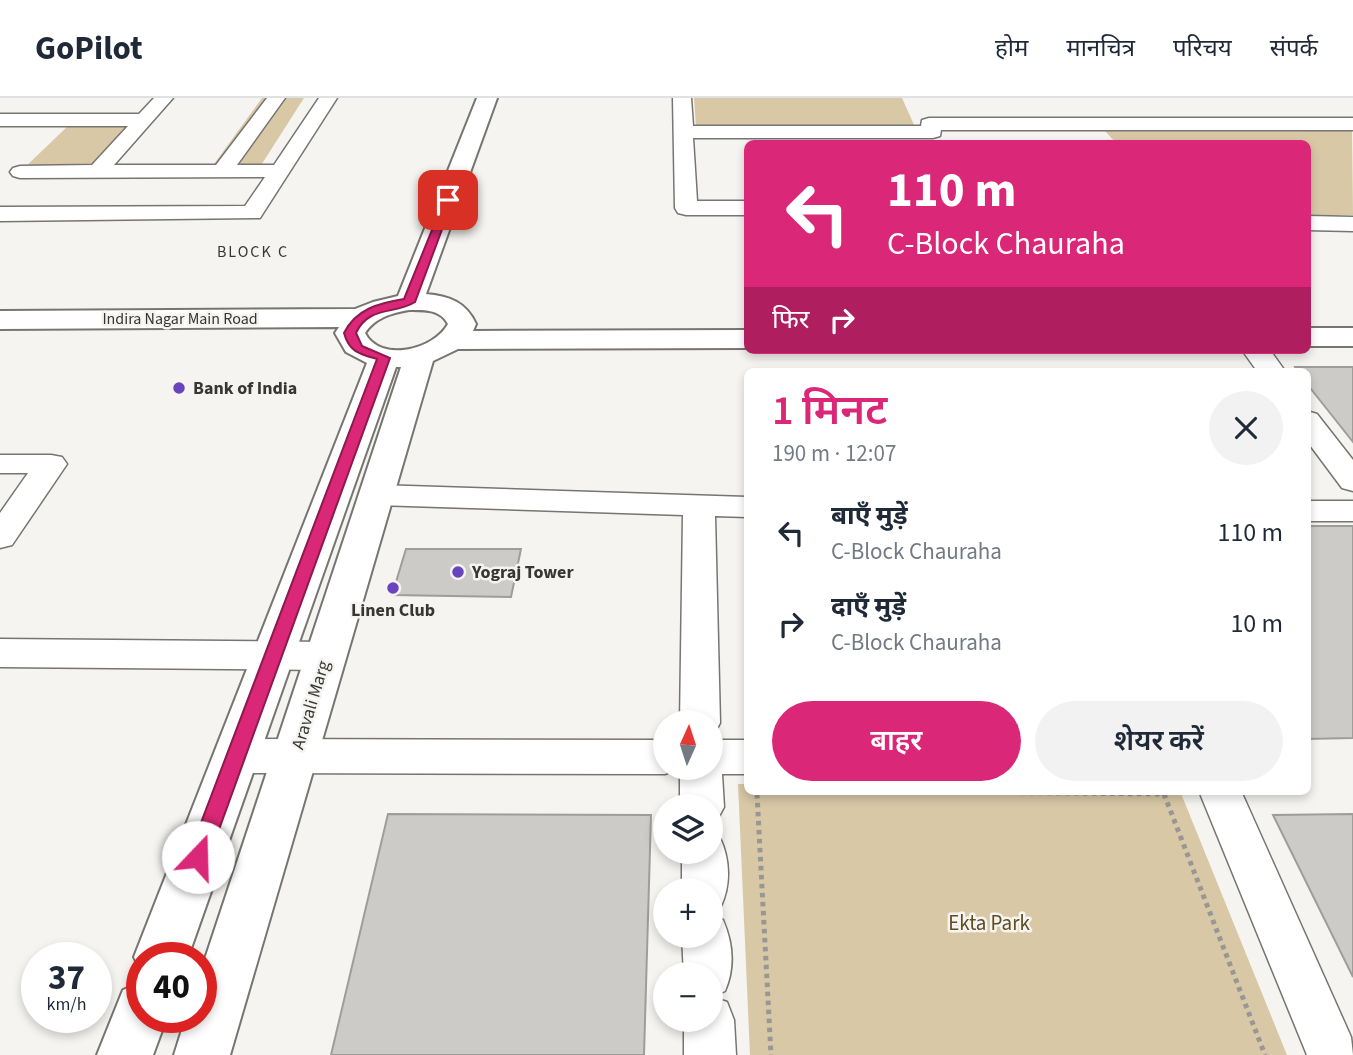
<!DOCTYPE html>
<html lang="hi">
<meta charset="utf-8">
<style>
body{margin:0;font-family:"Source Sans 3","Noto Sans Devanagari",sans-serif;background:#f2f2f3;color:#1f2937;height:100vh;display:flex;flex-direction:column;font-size:26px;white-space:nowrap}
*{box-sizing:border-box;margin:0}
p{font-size:23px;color:#747a83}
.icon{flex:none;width:38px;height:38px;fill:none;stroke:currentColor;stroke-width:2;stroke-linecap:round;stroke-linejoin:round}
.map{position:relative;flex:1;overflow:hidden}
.side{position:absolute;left:744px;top:270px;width:567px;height:427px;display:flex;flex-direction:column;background:#fff;border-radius:10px;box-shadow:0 4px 10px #0003}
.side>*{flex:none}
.guide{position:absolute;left:744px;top:42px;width:567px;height:214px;border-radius:10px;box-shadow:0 4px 10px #0003;background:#db2777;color:#fff;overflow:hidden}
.needle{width:46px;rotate:3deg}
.controls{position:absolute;left:653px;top:612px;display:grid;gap:14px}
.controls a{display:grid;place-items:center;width:70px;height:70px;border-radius:50%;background:#fff;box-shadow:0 4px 10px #0003;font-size:35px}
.speed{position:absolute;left:21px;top:844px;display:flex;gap:14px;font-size:35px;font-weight:700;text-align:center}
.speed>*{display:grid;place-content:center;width:91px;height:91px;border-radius:50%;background:#fff;box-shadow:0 4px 10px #0003;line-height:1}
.speed small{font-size:18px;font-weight:400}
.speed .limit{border:10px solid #d22;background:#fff;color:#111}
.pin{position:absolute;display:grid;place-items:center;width:60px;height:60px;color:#fff;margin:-30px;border-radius:14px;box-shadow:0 4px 10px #0006}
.me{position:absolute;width:77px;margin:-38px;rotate:21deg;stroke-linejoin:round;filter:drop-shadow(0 0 5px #0008)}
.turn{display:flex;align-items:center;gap:24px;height:147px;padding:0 28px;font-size:32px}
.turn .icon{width:91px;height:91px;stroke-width:2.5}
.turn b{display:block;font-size:49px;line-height:60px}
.then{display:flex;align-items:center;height:66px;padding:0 28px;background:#0003;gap:14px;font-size:26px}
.round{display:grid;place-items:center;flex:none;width:74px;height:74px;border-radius:37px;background:#f2f2f3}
.summary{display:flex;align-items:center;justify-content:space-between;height:119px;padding:0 28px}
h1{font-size:42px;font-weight:600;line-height:52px;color:#db2777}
.action{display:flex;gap:14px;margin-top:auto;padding:14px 28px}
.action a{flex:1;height:80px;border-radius:42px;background:#db2777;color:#fff;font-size:28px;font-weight:600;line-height:80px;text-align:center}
.action a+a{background:#f2f2f3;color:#1f2937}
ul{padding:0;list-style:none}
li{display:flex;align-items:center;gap:21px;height:91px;padding:0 28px}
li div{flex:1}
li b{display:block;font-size:26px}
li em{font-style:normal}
header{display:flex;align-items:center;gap:42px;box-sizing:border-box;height:98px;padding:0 35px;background:#fff;border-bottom:2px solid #e0e1e3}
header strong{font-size:33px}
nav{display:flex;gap:38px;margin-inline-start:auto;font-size:24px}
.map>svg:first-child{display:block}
.green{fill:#d8c8a6}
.building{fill:#cdcbc7;stroke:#9e9d99;stroke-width:2}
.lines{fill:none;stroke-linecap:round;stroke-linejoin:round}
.minor-casing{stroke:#767571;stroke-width:3}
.tertiary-casing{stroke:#767571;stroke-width:4}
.path{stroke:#989794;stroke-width:5;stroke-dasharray:4.5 4.5;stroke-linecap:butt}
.minor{fill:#fff;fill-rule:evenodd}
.tertiary{fill:#fff;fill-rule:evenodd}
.route{fill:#db2777;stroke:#8e194d;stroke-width:2}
.poi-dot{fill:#6a44bd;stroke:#f6f4f1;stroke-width:2.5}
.labels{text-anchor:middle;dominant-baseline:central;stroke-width:5;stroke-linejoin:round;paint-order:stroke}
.far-neighbourhood-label{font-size:16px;letter-spacing:2px;fill:#363634;stroke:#f6f4f1}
.far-street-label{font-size:16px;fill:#363634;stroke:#f6f4f1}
.poi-label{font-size:18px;font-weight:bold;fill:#363634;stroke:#f6f4f1;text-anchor:start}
.street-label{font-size:18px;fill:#363634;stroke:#f6f4f1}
.near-park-label{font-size:21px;fill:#5f4c1f;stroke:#f6f4f1}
</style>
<header>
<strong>GoPilot</strong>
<nav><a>होम</a><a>मानचित्र</a><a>परिचय</a><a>संपर्क</a></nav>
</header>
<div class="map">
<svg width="1353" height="957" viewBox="0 0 1353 957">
<rect width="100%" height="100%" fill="#f6f4f1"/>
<path class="green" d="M 262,0 L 304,0 L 258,72 L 209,73 Z
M 694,0 L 902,0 L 915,29 L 696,30 Z
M 133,26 L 90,73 L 21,73 L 69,27 Z
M 1352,32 L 1353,117 L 1307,117 L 1307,46 L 1116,45 L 1105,33 Z
M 738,686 L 747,686 L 747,693 L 1180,693 L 1287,957 L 750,957 Z"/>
<path class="building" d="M 1295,269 L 1353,269 L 1353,344 L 1307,286 L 1307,273 L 1297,273 Z
M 1307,428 L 1353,428 L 1353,640 L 1307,641 Z
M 406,451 L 521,451 L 511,499 L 392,497 Z
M 388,716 L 651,717 L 644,957 L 331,957 Z
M 1353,716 L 1353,879 L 1273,717 Z"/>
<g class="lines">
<g class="minor-casing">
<path id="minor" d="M 154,0 L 173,0 L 114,67 L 216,67 L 267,0 L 285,0 L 237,67 L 274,67 L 319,0 L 337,0 L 260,120 L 0,123 L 0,109 L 245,108 L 265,79 L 20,80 L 13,78 L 10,74 L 13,70 L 20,68 L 92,67 L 128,28 L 0,28 L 0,16 L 139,16 Z
M 673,0 L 691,0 L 693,28 L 921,28 L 922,22 L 929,20 L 1353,20 L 1353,32 L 941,32 L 940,38 L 933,40 L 693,40 L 697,103 L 747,103 L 747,117 L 686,117 L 678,115 L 675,110 Z
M 1307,118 L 1353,119 L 1353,133 L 1307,132 Z
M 1242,252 L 1270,252 L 1285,273 L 1257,273 Z
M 1307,313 L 1317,316 L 1353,362 L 1353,393 L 1342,390 L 1307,343 Z
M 0,357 L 51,357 L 62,359 L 67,366 L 12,447 L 0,450 L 0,415 L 28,375 L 0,375 Z
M 377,387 L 747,399 L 747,419 L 715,418 L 720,625 L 714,636 L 710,637 L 710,625 L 680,625 L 683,417 L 377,407 L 366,404 L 361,397 L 366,390 Z
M 1307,403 L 1353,403 L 1353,423 L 1307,423 Z
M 0,541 L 326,544 L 339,548 L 345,558 L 339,568 L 326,572 L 0,569 Z
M 236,641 L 665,642 L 665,670 L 680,670 L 665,676 L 236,675 L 221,670 L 215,658 L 221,646 Z
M 710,642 L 747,642 L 747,676 L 722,676 L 724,709 L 717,722 L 710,724 L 710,709 L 680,709 L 680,670 L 710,670 Z
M 1199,693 L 1241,693 L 1351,939 L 1353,957 L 1307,957 Z
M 710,737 L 720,740 C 730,761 731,787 721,808 L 710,812 L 710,793 L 682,793 L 682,754 L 710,754 Z
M 710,818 L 723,822 C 733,845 735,870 725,893 L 712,899 L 727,904 L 734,922 L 736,957 L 684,957 L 684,922 L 710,922 L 710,877 L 684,877 L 682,838 L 710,838 Z"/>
</g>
<g class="tertiary-casing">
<path id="tertiary" d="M 477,0 L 497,0 L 426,196 C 449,198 466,204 476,226 L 473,233 L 747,232 L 747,250 L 458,251 L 433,263 L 230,957 L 174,957 L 186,919 L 201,919 L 201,873 L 401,269 L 396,269 L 188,859 L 142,859 L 142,876 L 134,859 L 367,265 L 346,254 L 335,235 L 339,229 L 0,231 L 0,213 L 355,211 L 373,204 L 398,198 ZM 409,212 C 424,212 440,211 448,226 C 434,252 380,265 365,235 C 375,220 391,215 409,212 Z
M 1307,230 L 1353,230 L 1353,248 L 1307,248 Z
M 142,884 L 142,919 L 167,919 L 153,957 L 97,957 L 123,892 Z"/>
</g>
<path class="path" d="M 858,693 L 1164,696 L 1265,957
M 757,696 L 771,957"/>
<use href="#minor" class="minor"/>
<use href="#tertiary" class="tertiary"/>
</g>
<path class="route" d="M 445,100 L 453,102 L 415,204 C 395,217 369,207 356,235 L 362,248 L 390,260 L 209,759 L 206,765 L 198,768 L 191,765 L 188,759 L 377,261 C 360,256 349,254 344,235 C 356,211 379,205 404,201 Z"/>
<g class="poi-dot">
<circle cx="179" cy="290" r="7"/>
<circle cx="458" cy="474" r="7"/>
<circle cx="393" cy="490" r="7"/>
</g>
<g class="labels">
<g class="far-neighbourhood-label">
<text x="253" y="154">BLOCK C</text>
</g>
<g class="far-street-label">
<text x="180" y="221">Indira Nagar Main Road</text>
</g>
<g class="poi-label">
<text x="193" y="290">Bank of India</text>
<text x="472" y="474">Yograj Tower</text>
<text x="393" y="512" text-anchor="middle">Linen Club</text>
</g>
<g class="street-label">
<text transform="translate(311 607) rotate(-73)">Aravali Marg</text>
</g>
<g class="near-park-label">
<text x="989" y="825">Ekta Park</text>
</g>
</g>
</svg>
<div class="controls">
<a><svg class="needle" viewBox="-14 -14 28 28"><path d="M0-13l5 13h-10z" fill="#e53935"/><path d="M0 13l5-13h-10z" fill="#747a83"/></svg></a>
<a><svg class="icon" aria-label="layers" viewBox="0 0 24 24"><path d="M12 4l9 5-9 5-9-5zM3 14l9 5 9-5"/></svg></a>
<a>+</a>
<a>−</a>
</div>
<div class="speed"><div>37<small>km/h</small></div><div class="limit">40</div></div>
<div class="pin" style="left:448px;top:102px;background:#d93025"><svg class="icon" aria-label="arrive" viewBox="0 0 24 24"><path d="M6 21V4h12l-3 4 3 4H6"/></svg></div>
<svg class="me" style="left:198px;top:759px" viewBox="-20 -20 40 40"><circle r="19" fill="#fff"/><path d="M0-13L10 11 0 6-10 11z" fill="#db2777"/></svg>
<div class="guide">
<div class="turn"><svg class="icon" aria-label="left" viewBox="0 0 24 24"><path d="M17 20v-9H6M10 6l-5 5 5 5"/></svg><div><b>110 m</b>C-Block Chauraha</div></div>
<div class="then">फिर<svg class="icon" aria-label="right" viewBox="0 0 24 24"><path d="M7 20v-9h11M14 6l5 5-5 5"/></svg></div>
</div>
<section class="side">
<div class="summary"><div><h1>1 मिनट</h1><p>190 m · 12:07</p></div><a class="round"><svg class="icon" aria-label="close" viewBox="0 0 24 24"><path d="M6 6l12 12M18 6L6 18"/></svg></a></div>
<ul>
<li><svg class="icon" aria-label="left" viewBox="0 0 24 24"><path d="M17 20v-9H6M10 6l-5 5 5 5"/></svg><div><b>बाएँ मुड़ें</b><p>C-Block Chauraha</p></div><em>110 m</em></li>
<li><svg class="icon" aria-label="right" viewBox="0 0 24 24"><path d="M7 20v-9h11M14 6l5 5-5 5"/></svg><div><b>दाएँ मुड़ें</b><p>C-Block Chauraha</p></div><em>10 m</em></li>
</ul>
<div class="action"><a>बाहर</a><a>शेयर करें</a></div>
</section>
</div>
